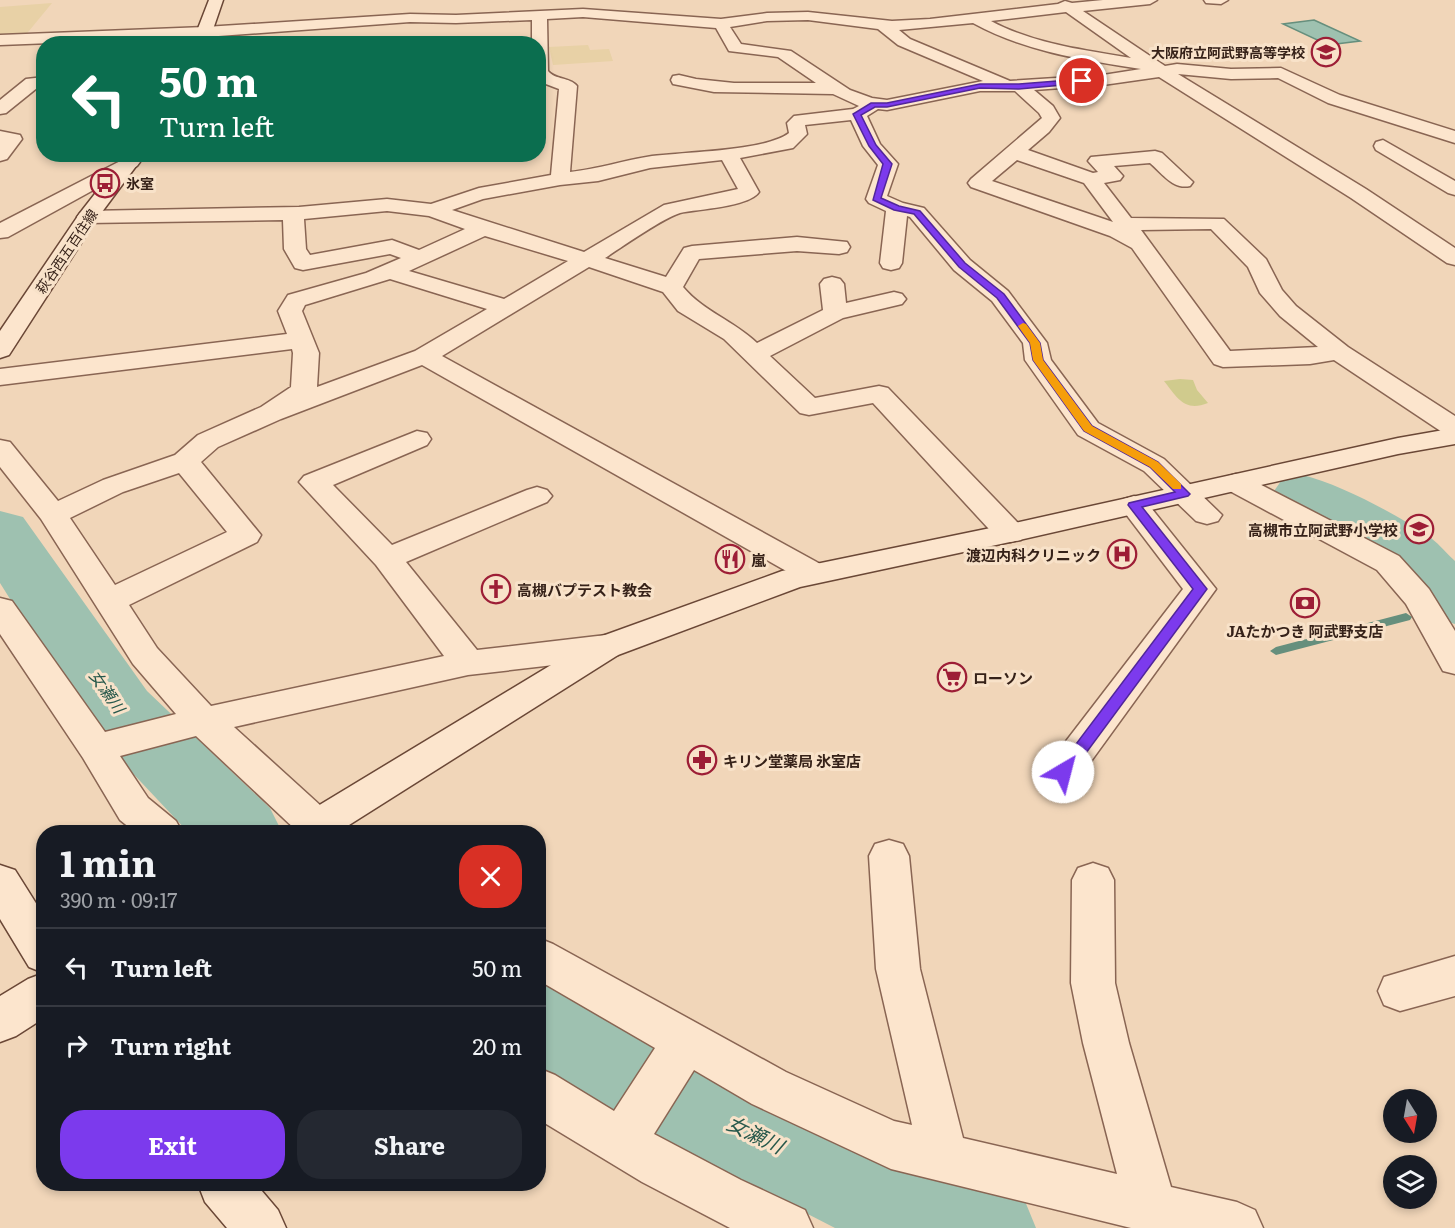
<!DOCTYPE html>
<meta charset="utf-8">
<style>
body{margin:0;font-family:Literata,"Noto Sans JP",serif;background:#242831;color:#f1f3f6;height:100vh;display:flex;flex-direction:column;font-size:22px;white-space:nowrap}
*{box-sizing:border-box;margin:0}
p{font-size:20px;color:#9ea1a6}
.icon{flex:none;width:33px;height:33px;fill:none;stroke:currentColor;stroke-width:2;stroke-linecap:round;stroke-linejoin:round}
.map{position:relative;flex:1;overflow:hidden}
.side{position:absolute;left:36px;top:825px;width:510px;height:366px;display:flex;flex-direction:column;background:#171b24;border-radius:24px;box-shadow:0 3px 9px #0003}
.side>*{flex:none}
.banner{position:absolute;left:36px;top:36px;width:510px;height:126px;border-radius:24px;box-shadow:0 3px 9px #0003;background:#0b6e4f;color:#fff;overflow:hidden}
.needle{width:39px;rotate:169deg}
.controls{position:absolute;left:1383px;top:1089px;display:grid;gap:12px}
.controls a{display:grid;place-items:center;width:54px;height:54px;border-radius:50%;background:#171b24;box-shadow:0 3px 9px #0003;font-size:30px}
.pin{position:absolute;display:grid;place-items:center;width:51px;height:51px;color:#fff;margin:-26px;border:3px solid #fff;border-radius:50%;box-shadow:0 2px 6px #0007}
.me{position:absolute;width:66px;margin:-33px;rotate:37deg;stroke-linejoin:round;filter:drop-shadow(0 0 4px #0008)}
.turn{display:flex;align-items:center;gap:21px;height:126px;padding:0 24px;font-size:27px}
.turn .icon{width:78px;height:78px;stroke-width:2.5}
.turn b{display:block;font-size:42px;line-height:51px}
.round{display:grid;place-items:center;flex:none;width:63px;height:63px;border-radius:24px;background:#242831}
.summary{display:flex;align-items:center;justify-content:space-between;height:102px;padding:0 24px}
h1{font-size:36px;font-weight:700;line-height:45px}
.cta{display:flex;gap:12px;margin-top:auto;padding:12px 24px}
.cta a{flex:1;height:69px;border-radius:24px;background:#7c3aed;color:#fff;font-size:24px;font-weight:700;line-height:69px;text-align:center}
.cta a+a{background:#242831;color:#f1f3f6}
ul{padding:0;list-style:none}
li{display:flex;align-items:center;gap:18px;height:78px;padding:0 24px;border-top:2px solid #363941}
li div{flex:1}
li b{display:block;font-size:22px}
li em{font-style:normal}
.map>svg:first-child{display:block}
.farmland{fill:#e8d1a6}
.green{fill:#d0cb8d}
.water{fill:#9ec1b0;stroke:#668f7d;stroke-width:1.5}
.lines{fill:none;stroke-linecap:round;stroke-linejoin:round}
.stream{fill:#668f7d;fill-rule:evenodd}
.river{fill:#9ec1b0;fill-rule:evenodd}
.street-casing{stroke:#896553;stroke-width:3}
.secondary-casing{stroke:#6a4736;stroke-width:3}
.street{fill:#fce5cd;fill-rule:evenodd}
.secondary{fill:#fce5cd;fill-rule:evenodd}
.route{fill:#7c3aed;stroke:#51269a;stroke-width:1.5}
.slow{fill:#f59e0b}
.labels{text-anchor:middle;dominant-baseline:central;stroke-width:6;stroke-linejoin:round;paint-order:stroke}
.far-poi-label{font-size:14px;font-weight:bold;fill:#362219;stroke:#f8e2c9;text-anchor:end}
.far-street-label{font-size:14px;fill:#362219;stroke:#f8e2c9}
.poi-label{font-size:15px;font-weight:bold;fill:#362219;stroke:#f8e2c9;text-anchor:start}
.water-label{font-size:16px;font-style:italic;fill:#27584b;stroke:#f8e2c9}
.near-water-label{font-size:20px;font-style:italic;fill:#27584b;stroke:#f8e2c9}
</style>
<div class="map">
<svg width="1455" height="1228" viewBox="0 0 1455 1228">
<rect width="100%" height="100%" fill="#f1d6b9"/>
<path class="farmland" d="M 52,3 L 24,37 L 0,38 L 0,7 Z
M 588,45 L 590,50 L 609,49 L 613,61 L 553,65 L 549,47 Z"/>
<path class="green" d="M 1180,379 L 1193,380 L 1197,390 L 1208,403 C 1185,412 1178,399 1164,381 Z"/>
<path class="water" d="M 1314,20 L 1360,41 L 1328,45 L 1283,24 Z"/>
<g class="lines">
<path class="stream" d="M 1406,613 L 1412,617 L 1410,620 L 1276,655 L 1270,651 L 1276,647 Z"/>
<path class="river" d="M 1303,475 C 1342,485 1398,515 1431,538 C 1440,545 1447,554 1455,561 L 1455,624 L 1430,617 L 1385,569 L 1342,541 L 1281,507 L 1272,494 L 1281,481 Z
M 0,511 L 23,517 L 147,691 L 270,808 L 282,832 L 188,832 L 93,731 L 0,583 Z
M 538,974 L 572,987 L 672,1040 L 927,1160 L 981,1173 L 1020,1189 L 1036,1228 L 835,1228 L 602,1108 L 538,1070 Z"/>
<g class="street-casing">
<path id="street" d="M 1103,0 L 1157,0 L 1150,4 L 1083,11 L 1165,66 L 1177,64 L 1231,69 L 1281,68 L 1340,95 L 1455,131 L 1455,143 L 1328,103 L 1278,78 L 1231,79 L 1178,74 L 1366,189 L 1455,248 L 1455,265 L 1447,263 L 1351,198 L 1159,77 L 1103,85 L 1034,90 L 1053,106 L 1060,118 L 1049,132 L 1028,150 L 1093,173 L 1098,172 L 1088,161 L 1091,157 L 1155,151 L 1162,153 L 1193,182 L 1190,186 C 1173,190 1162,173 1150,163 L 1114,166 L 1123,176 L 1120,180 L 1104,183 L 1131,218 L 1224,219 L 1266,259 L 1282,290 L 1296,306 L 1348,347 L 1455,416 L 1455,436 L 1445,434 L 1334,360 L 1310,364 L 1223,367 L 1214,364 L 1132,248 L 1110,236 L 971,187 L 968,183 L 971,179 L 1042,118 L 1039,113 L 1015,91 L 980,91 L 887,110 L 878,109 L 867,116 L 880,144 L 898,164 L 887,196 L 903,203 L 924,208 L 970,260 L 1008,291 L 1047,343 L 1051,360 L 1098,423 L 1164,459 L 1222,515 L 1218,521 L 1207,524 L 1196,521 L 1144,471 L 1078,435 L 1025,360 L 1023,343 L 992,301 L 954,270 L 910,217 L 907,216 L 902,263 L 899,268 L 891,270 L 883,268 L 880,263 L 886,211 L 869,203 L 866,199 L 878,165 L 863,146 L 851,120 L 805,125 L 807,134 L 793,148 L 740,158 L 759,192 C 749,207 698,209 680,213 C 663,218 622,247 605,258 L 666,277 L 684,248 L 692,246 L 797,237 L 847,242 L 850,247 L 847,252 L 839,254 L 797,251 L 699,259 L 683,287 C 703,311 734,321 757,343 L 823,310 L 820,284 L 824,279 L 832,277 L 840,279 L 844,284 L 846,303 L 894,292 L 902,294 L 906,299 L 902,304 L 843,318 L 770,356 L 815,398 L 879,386 L 888,388 L 1021,526 L 1025,533 L 1021,540 L 1010,542 L 999,540 L 873,403 L 809,415 L 800,413 L 724,339 L 678,311 L 663,292 L 589,267 L 442,356 L 824,566 L 829,573 L 824,580 L 813,583 L 802,580 L 422,365 L 281,419 L 218,447 L 201,462 L 261,535 L 257,542 L 129,605 L 157,648 L 211,706 L 444,656 L 376,565 L 299,482 L 304,476 L 417,431 L 427,433 L 431,439 L 427,445 L 333,485 L 392,545 L 527,490 L 537,487 L 547,490 L 552,496 L 547,502 L 406,562 L 477,650 L 606,635 L 618,639 L 623,647 L 618,655 L 606,659 L 468,675 L 234,727 L 331,815 L 342,821 L 348,832 L 298,832 L 196,736 L 120,756 L 148,798 L 176,821 L 182,832 L 135,832 L 120,820 L 83,758 L 0,634 L 0,598 L 12,601 L 105,732 L 176,714 L 133,664 L 41,519 L 0,467 L 0,440 L 10,442 L 58,501 L 103,480 L 175,455 L 198,435 L 261,407 L 291,387 L 293,353 L 292,349 L 0,385 L 0,369 L 287,334 L 278,311 L 288,295 L 366,273 L 401,258 L 390,254 L 303,270 L 295,268 L 284,249 L 283,220 L 87,223 L 80,221 L 77,217 L 80,213 L 87,211 L 299,207 L 387,199 L 431,204 L 479,188 L 551,175 L 559,89 L 538,81 L 538,44 L 532,44 L 532,20 L 456,23 L 410,22 L 205,37 L 0,45 L 0,35 L 205,27 L 410,14 L 456,15 L 583,9 L 721,19 L 767,13 L 808,12 L 892,21 L 930,19 L 1058,4 L 1065,1 L 1072,3 ZM 1066,12 L 1131,58 C 1083,50 1034,44 991,21 ZM 583,17 L 716,28 L 729,51 L 778,57 L 816,83 L 734,83 L 696,79 L 679,75 L 673,76 L 671,80 L 673,84 L 714,92 L 833,94 L 859,106 L 853,109 L 794,116 L 787,123 L 789,133 C 766,151 685,152 652,156 C 625,160 598,169 570,172 L 577,86 C 570,77 555,80 548,71 L 547,19 ZM 808,20 L 878,29 L 898,45 L 983,81 L 887,100 L 872,98 L 850,90 L 791,51 L 741,44 L 730,27 L 767,21 ZM 973,23 C 1026,52 1083,60 1141,69 L 1103,75 L 1010,81 L 910,39 L 899,30 ZM 722,160 L 738,189 L 664,205 L 584,252 L 452,210 L 483,199 L 560,185 L 598,181 L 650,168 ZM 1017,160 L 1084,183 L 1113,222 L 992,181 ZM 387,211 L 429,216 L 465,229 L 419,250 L 392,240 L 310,255 L 306,249 L 304,219 ZM 1211,229 L 1248,267 L 1260,293 L 1280,316 L 1318,347 L 1230,351 L 1141,230 ZM 485,236 L 568,261 L 504,299 L 409,271 ZM 390,279 L 487,309 L 415,351 L 317,387 L 319,353 L 302,311 L 305,305 ZM 179,473 L 227,532 L 115,585 L 70,518 L 123,492 Z
M 1204,0 L 1228,0 L 1221,4 L 1206,3 Z
M 44,77 L 44,87 L 37,88 L 6,113 L 0,114 L 0,100 L 26,79 Z
M 0,131 L 20,135 L 22,139 L 7,159 L 0,161 Z
M 1383,140 L 1455,181 L 1455,195 L 1448,193 L 1376,150 L 1374,146 L 1376,142 Z
M 130,156 L 137,158 L 140,162 L 137,166 L 8,237 L 0,238 L 0,223 Z
M 1236,474 L 1246,477 L 1399,556 L 1429,589 L 1455,631 L 1455,674 L 1443,671 L 1406,604 L 1377,570 L 1226,489 L 1221,483 L 1226,477 Z
M 1134,496 L 1144,499 L 1216,589 L 1076,782 L 1063,786 L 1050,782 L 1044,772 L 1050,762 L 1183,589 L 1119,505 L 1124,499 Z
M 889,840 L 903,844 L 909,856 L 920,969 L 963,1138 L 1117,1174 L 1083,1043 L 1071,983 L 1072,880 L 1078,868 L 1093,863 L 1108,868 L 1114,880 L 1115,983 L 1129,1043 L 1171,1187 L 1237,1202 L 1255,1210 L 1263,1228 L 1131,1228 L 891,1169 L 752,1104 L 694,1070 L 654,1134 L 741,1180 L 805,1210 L 813,1228 L 730,1228 L 642,1182 L 538,1119 L 538,1068 L 555,1075 L 614,1111 L 655,1048 L 538,980 L 538,938 L 553,944 L 786,1072 L 894,1121 L 912,1125 L 876,969 L 869,856 L 875,844 Z
M 1455,956 L 1455,996 L 1400,1011 L 1384,1005 L 1378,991 L 1384,977 Z"/>
</g>
<g class="secondary-casing">
<path id="secondary" d="M 209,0 L 223,0 L 208,44 L 192,44 Z
M 126,154 L 145,154 L 96,220 L 9,355 L 0,358 L 0,331 L 80,213 Z
M 1455,428 L 1455,444 L 1398,454 L 1010,542 L 800,587 L 618,655 L 338,832 L 287,832 L 293,821 L 594,639 L 782,571 L 1010,524 L 1398,438 Z
M 0,865 L 15,870 L 44,916 L 44,973 L 29,967 L 0,919 Z
M 44,973 L 44,1018 L 16,1036 L 0,1042 L 0,996 L 28,979 Z
M 198,1184 L 256,1184 L 278,1210 L 286,1228 L 227,1228 L 205,1202 Z"/>
</g>
<use href="#street" class="street"/>
<use href="#secondary" class="secondary"/>
</g>
<path class="route" d="M 1082,79 L 1084,83 L 1019,89 L 980,88 L 887,107 L 875,107 L 861,115 L 876,145 L 892,164 L 881,198 L 899,206 L 920,211 L 965,263 L 1004,294 L 1040,343 L 1043,360 L 1092,426 L 1158,462 L 1190,494 L 1188,496 L 1142,507 L 1207,589 L 1069,776 L 1058,776 L 1055,772 L 1058,768 L 1193,589 L 1128,505 L 1129,503 L 1175,492 L 1150,467 L 1084,431 L 1033,360 L 1030,343 L 997,298 L 959,267 L 914,214 L 894,210 L 873,200 L 883,164 L 869,146 L 853,114 L 871,103 L 887,103 L 980,84 L 1019,84 Z"/>
<path class="slow" d="M 1023,323 L 1026,324 L 1040,343 L 1043,360 L 1092,426 L 1158,462 L 1181,484 L 1181,489 L 1173,489 L 1150,467 L 1084,431 L 1033,360 L 1030,343 L 1018,326 Z"/>
<defs>
<g id="school-ring" transform="scale(1.5)"><circle r="9.5" fill="#f8e2c9" stroke="#9d1e36" stroke-width="1.5"/><path d="M0-5L7-2L0 1L-7-2ZM-4 1L0 2.5L4 1V4Q0 6-4 4Z" fill="#9d1e36"/></g>
<g id="bus-ring" transform="scale(1.5)"><circle r="9.5" fill="#f8e2c9" stroke="#9d1e36" stroke-width="1.5"/><path d="M-5-6H5V4H4V6H2V4H-2V6H-4V4H-5ZM-3.5-4V0h7V-4ZM-3.5 1.2v1.5H-2V1.2ZM2 1.2v1.5H3.5V1.2Z" fill="#9d1e36"/></g>
<g id="hospital-ring" transform="scale(1.5)"><circle r="9.5" fill="#f8e2c9" stroke="#9d1e36" stroke-width="1.5"/><path d="M-5-5h3v3.5h4V-5h3V5h-3V1.5h-4V5h-3Z" fill="#9d1e36"/></g>
<g id="restaurant-ring" transform="scale(1.5)"><circle r="9.5" fill="#f8e2c9" stroke="#9d1e36" stroke-width="1.5"/><path d="M-5-6h1v4h1v-4h1v4h1v-4h1v5L-1.5 .5V6h-2V.5L-5-1ZM5-6V6H3V1.5H1.5Q1.5-4 5-6Z" fill="#9d1e36"/></g>
<g id="church-ring" transform="scale(1.5)"><circle r="9.5" fill="#f8e2c9" stroke="#9d1e36" stroke-width="1.5"/><path d="M-1.2-6h2.4v3.5h3.3v2.4h-3.3V6h-2.4V-.1h-3.3v-2.4h3.3Z" fill="#9d1e36"/></g>
<g id="bank-ring" transform="scale(1.5)"><circle r="9.5" fill="#f8e2c9" stroke="#9d1e36" stroke-width="1.5"/><path d="M-6-4H6V4H-6ZM0-2.3a2.3 2.3 0 1 0 0 4.6a2.3 2.3 0 1 0 0-4.6Z" fill="#9d1e36"/></g>
<g id="supermarket-ring" transform="scale(1.5)"><circle r="9.5" fill="#f8e2c9" stroke="#9d1e36" stroke-width="1.5"/><path d="M-6-5.5h2.5l.6 2H6L4.5 2H-2.5L-4.4-4H-6ZM-1.5 3.2a1.3 1.3 0 1 0 .1 0ZM3 3.2a1.3 1.3 0 1 0 .1 0Z" fill="#9d1e36"/></g>
<g id="pharmacy-ring" transform="scale(1.5)"><circle r="9.5" fill="#f8e2c9" stroke="#9d1e36" stroke-width="1.5"/><path d="M-2-6h4v4h4v4h-4v4h-4v-4h-4v-4h4Z" fill="#9d1e36"/></g>
</defs>
<g fill-rule="evenodd">
<use href="#school-ring" x="1326" y="52"/>
<use href="#bus-ring" x="105" y="183"/>
<use href="#school-ring" x="1419" y="529"/>
<use href="#hospital-ring" x="1122" y="554"/>
<use href="#restaurant-ring" x="730" y="559"/>
<use href="#church-ring" x="496" y="589"/>
<use href="#bank-ring" x="1305" y="603"/>
<use href="#supermarket-ring" x="952" y="677"/>
<use href="#pharmacy-ring" x="702" y="760"/>
</g>
<g class="labels">
<g class="far-poi-label">
<text x="1305" y="52">大阪府立阿武野高等学校</text>
<text x="126" y="183" text-anchor="start">氷室</text>
</g>
<g class="far-street-label">
<text transform="translate(66 251) rotate(-56)">萩谷西五百住線</text>
</g>
<g class="poi-label">
<text x="1398" y="529" text-anchor="end">高槻市立阿武野小学校</text>
<text x="1101" y="554" text-anchor="end">渡辺内科クリニック</text>
<text x="751" y="559">嵐</text>
<text x="517" y="589">高槻バプテスト教会</text>
<text x="1305" y="630" text-anchor="middle">JAたかつき 阿武野支店</text>
<text x="973" y="677">ローソン</text>
<text x="723" y="760">キリン堂薬局 氷室店</text>
</g>
<g class="water-label">
<text transform="translate(108 691) rotate(55)">女瀬川</text>
</g>
<g class="near-water-label">
<text transform="translate(756 1133) rotate(26)">女瀬川</text>
</g>
</g>
</svg>
<div class="controls">
<a><svg class="needle" viewBox="-14 -14 28 28"><path d="M0-13l5 13h-10z" fill="#e53935"/><path d="M0 13l5-13h-10z" fill="#9ea1a6"/></svg></a>
<a><svg class="icon" aria-label="layers" viewBox="0 0 24 24"><path d="M12 4l9 5-9 5-9-5zM3 14l9 5 9-5"/></svg></a>
</div>
<div class="pin" style="left:1082px;top:81px;background:#d93025"><svg class="icon" aria-label="arrive" viewBox="0 0 24 24"><path d="M6 21V4h12l-3 4 3 4H6"/></svg></div>
<svg class="me" style="left:1063px;top:772px" viewBox="-20 -20 40 40"><circle r="19" fill="#fff"/><path d="M0-13L10 11 0 6-10 11z" fill="#7c3aed"/></svg>
<div class="banner">
<div class="turn"><svg class="icon" aria-label="left" viewBox="0 0 24 24"><path d="M17 20v-9H6M10 6l-5 5 5 5"/></svg><div><b>50 m</b>Turn left</div></div>
</div>
<section class="side">
<div class="summary"><div><h1>1 min</h1><p>390 m · 09:17</p></div><a class="round" style="background:#d93025;color:#fff"><svg class="icon" aria-label="close" viewBox="0 0 24 24"><path d="M6 6l12 12M18 6L6 18"/></svg></a></div>
<ul>
<li><svg class="icon" aria-label="left" viewBox="0 0 24 24"><path d="M17 20v-9H6M10 6l-5 5 5 5"/></svg><div><b>Turn left</b></div><em>50 m</em></li>
<li><svg class="icon" aria-label="right" viewBox="0 0 24 24"><path d="M7 20v-9h11M14 6l5 5-5 5"/></svg><div><b>Turn right</b></div><em>20 m</em></li>
</ul>
<div class="cta"><a>Exit</a><a>Share</a></div>
</section>
</div>
